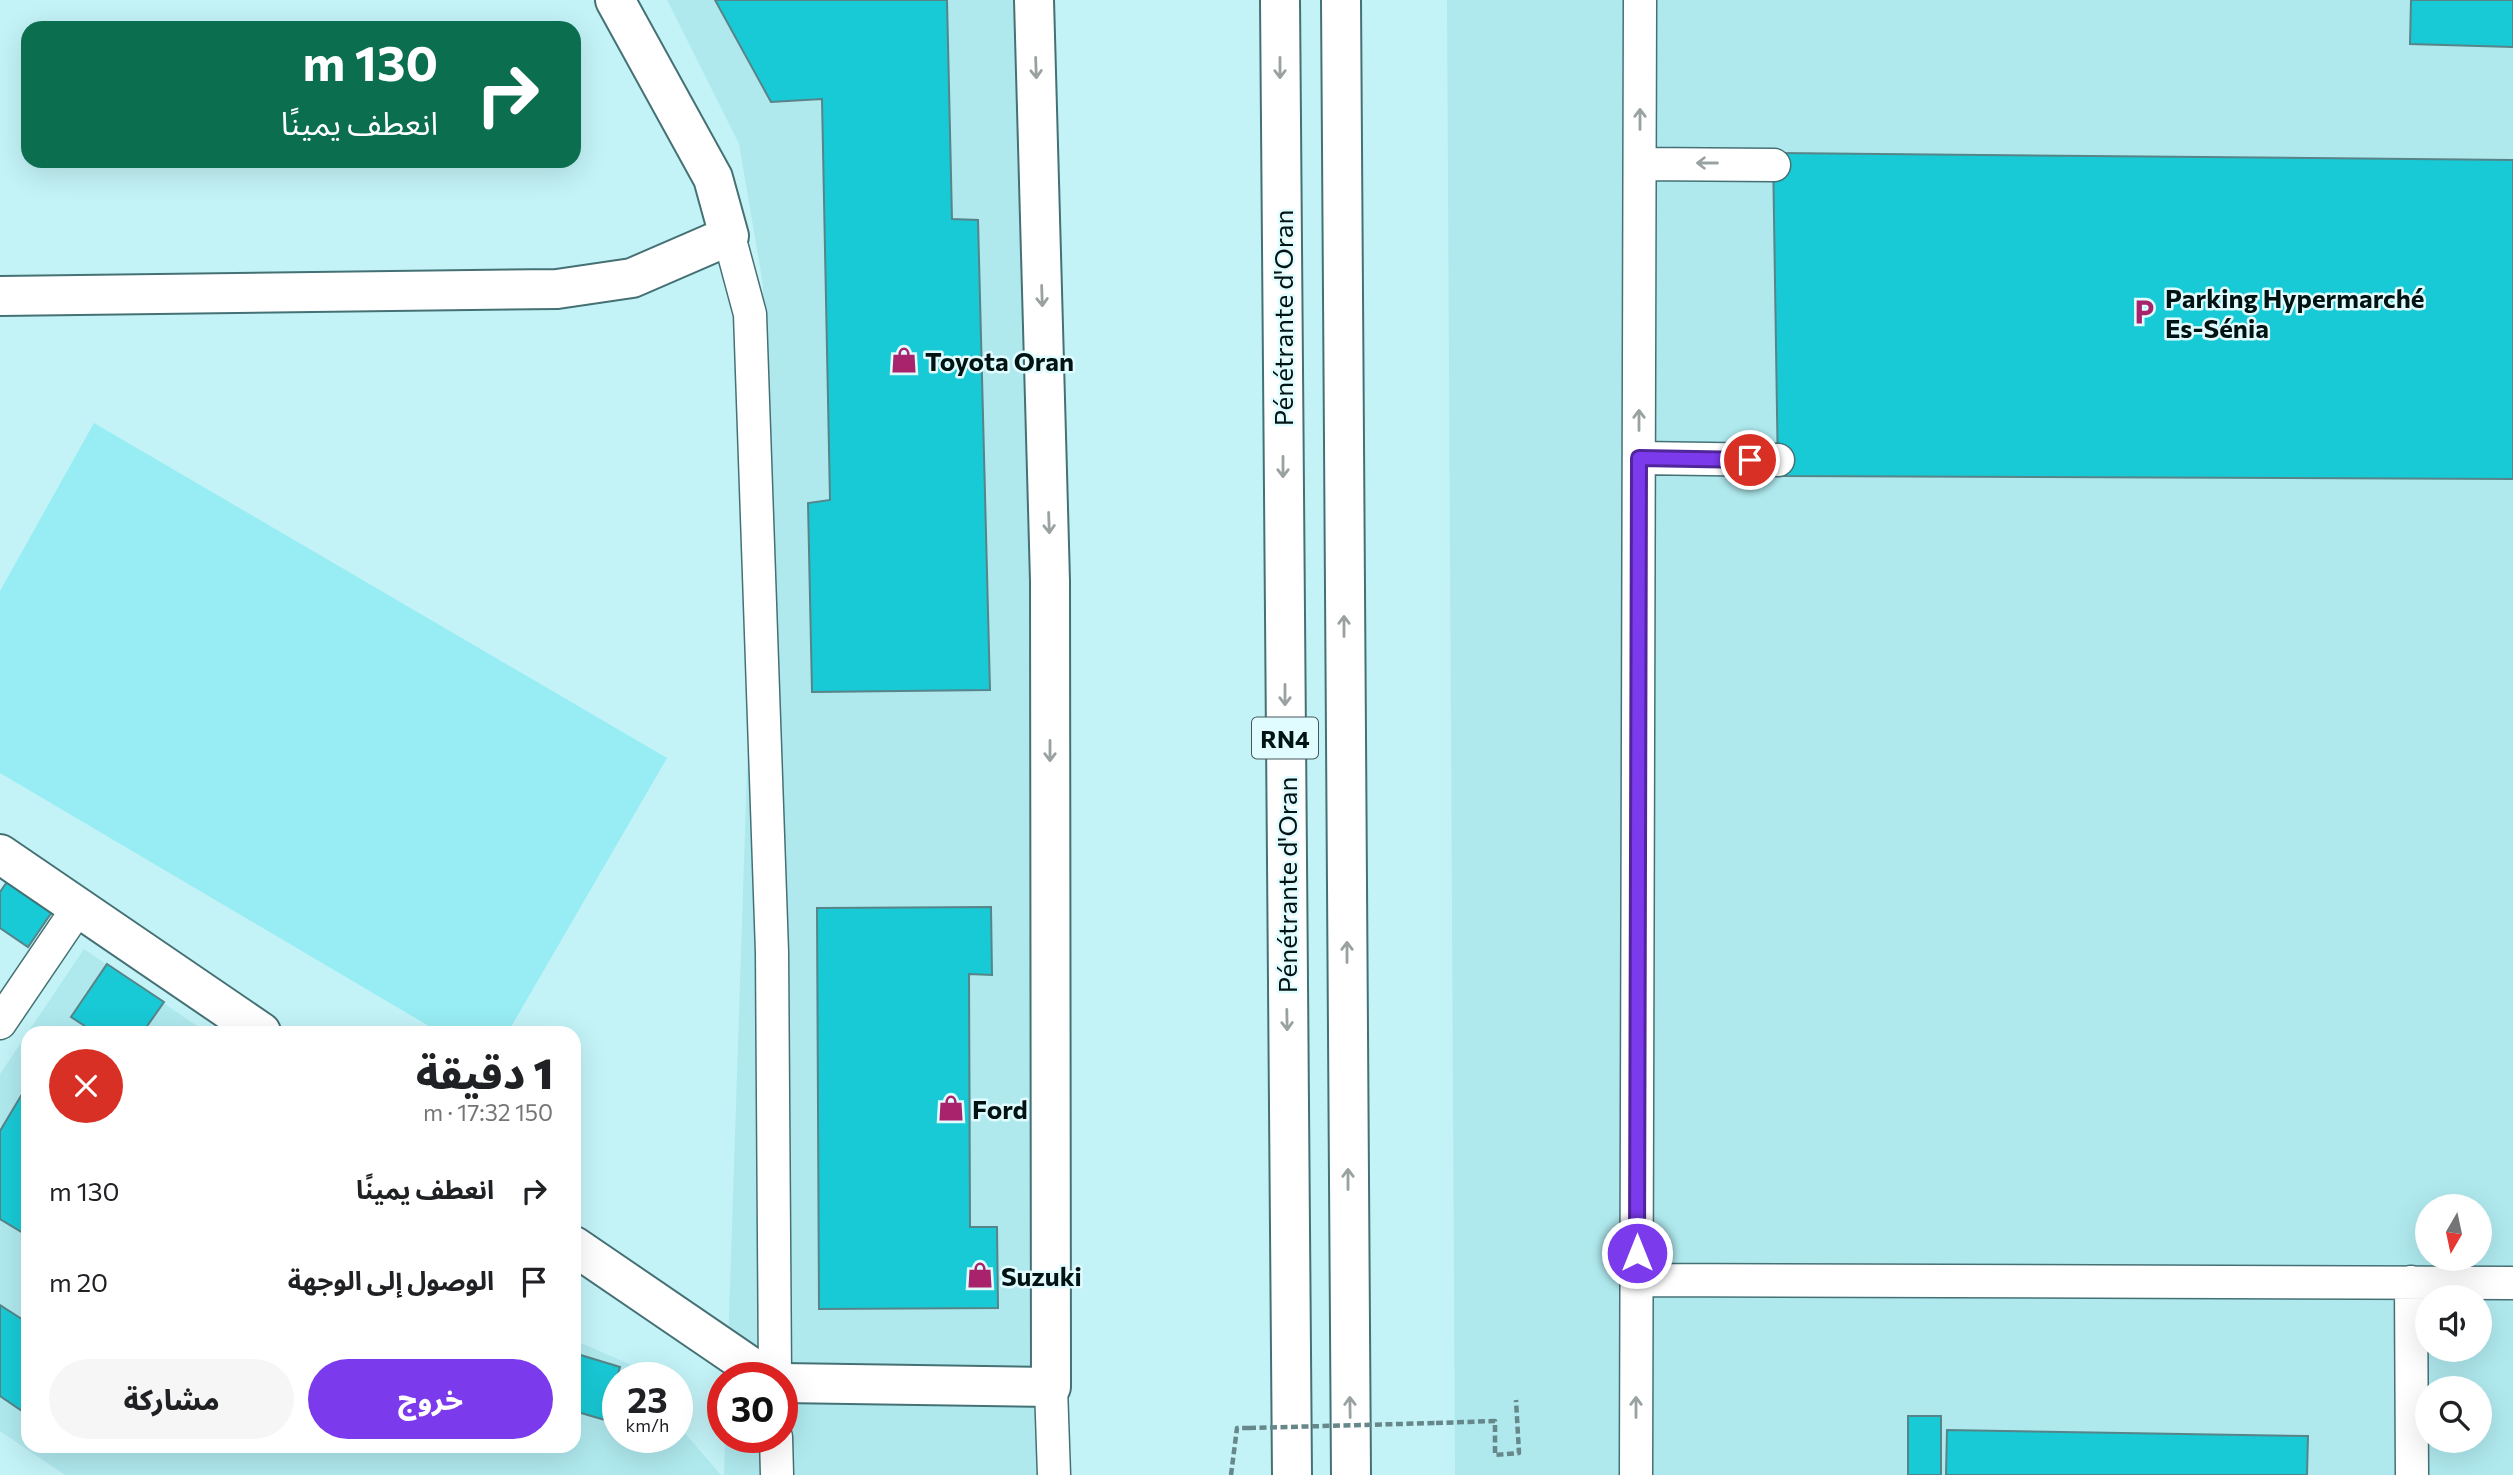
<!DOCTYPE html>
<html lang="ar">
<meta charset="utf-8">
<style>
body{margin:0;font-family:Commissioner,"Noto Sans Arabic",sans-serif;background:#f6f6f6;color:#202124;direction:rtl;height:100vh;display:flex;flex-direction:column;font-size:26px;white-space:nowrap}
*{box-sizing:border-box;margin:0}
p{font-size:23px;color:#757577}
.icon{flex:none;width:38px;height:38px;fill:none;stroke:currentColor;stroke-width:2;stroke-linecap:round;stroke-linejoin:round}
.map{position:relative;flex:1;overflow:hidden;direction:ltr}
.panel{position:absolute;left:21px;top:1026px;width:560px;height:427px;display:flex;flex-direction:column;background:#fff;border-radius:21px;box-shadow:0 7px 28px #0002;direction:rtl}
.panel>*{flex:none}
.hud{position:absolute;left:21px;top:21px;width:560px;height:147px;border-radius:21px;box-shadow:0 7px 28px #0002;direction:rtl;background:#0b6e4f;color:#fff;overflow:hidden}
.needle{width:46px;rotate:189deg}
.controls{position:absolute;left:2415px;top:1194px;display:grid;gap:14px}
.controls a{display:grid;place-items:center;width:77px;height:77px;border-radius:50%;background:#fff;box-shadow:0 7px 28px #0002;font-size:35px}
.speed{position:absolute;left:602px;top:1362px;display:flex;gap:14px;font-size:35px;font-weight:700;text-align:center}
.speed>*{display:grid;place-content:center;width:91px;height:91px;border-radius:50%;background:#fff;box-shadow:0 7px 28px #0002;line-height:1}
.speed small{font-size:18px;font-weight:400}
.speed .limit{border:10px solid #d22;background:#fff;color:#111}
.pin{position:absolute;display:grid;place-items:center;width:60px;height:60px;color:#fff;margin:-30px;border:4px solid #fff;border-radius:50%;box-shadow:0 2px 7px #0007}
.me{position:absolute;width:77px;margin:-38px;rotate:0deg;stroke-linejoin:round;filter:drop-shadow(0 0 5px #0008)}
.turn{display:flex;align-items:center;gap:24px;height:147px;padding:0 28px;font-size:32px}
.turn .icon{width:91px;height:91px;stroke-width:2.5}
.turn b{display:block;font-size:49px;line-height:60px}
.round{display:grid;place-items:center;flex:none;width:74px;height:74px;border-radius:37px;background:#f6f6f6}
.overview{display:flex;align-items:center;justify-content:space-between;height:119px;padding:0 28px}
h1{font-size:42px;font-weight:800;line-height:52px}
.action{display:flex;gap:14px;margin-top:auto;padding:14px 28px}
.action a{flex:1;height:80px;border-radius:42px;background:#7c3aed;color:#fff;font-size:28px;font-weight:800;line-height:80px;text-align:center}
.action a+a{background:#f6f6f6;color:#202124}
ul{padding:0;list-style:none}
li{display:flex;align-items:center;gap:21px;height:91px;padding:0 28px}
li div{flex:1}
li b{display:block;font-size:26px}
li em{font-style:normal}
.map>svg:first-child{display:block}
.built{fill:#afe9ee;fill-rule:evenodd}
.green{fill:#98ecf3}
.building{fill:#18cad6;stroke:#578488;stroke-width:2}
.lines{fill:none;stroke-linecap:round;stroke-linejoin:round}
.street-casing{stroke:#457175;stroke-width:35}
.secondary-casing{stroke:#457175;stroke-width:42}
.highway-casing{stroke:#457175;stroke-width:42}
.path{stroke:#67888a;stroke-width:4.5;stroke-dasharray:7 3.5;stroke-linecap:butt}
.street{stroke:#fff;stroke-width:32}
.secondary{stroke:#fff;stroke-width:38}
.highway{stroke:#fff;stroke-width:38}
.path-bridge{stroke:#67888a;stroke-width:4.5;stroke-dasharray:7 3.5;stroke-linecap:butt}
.oneway{stroke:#9aa1a1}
.route-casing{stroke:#51269a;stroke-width:18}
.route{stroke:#7c3aed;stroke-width:12}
.labels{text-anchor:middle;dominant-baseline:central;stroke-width:5;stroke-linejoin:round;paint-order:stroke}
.shield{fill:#e0fcff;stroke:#45595a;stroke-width:2}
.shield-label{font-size:24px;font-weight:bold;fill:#021314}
.poi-label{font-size:26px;font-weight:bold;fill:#021314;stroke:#e0fcff;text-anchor:start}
.street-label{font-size:26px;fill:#021314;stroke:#e0fcff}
</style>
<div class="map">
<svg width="2513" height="1475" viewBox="0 0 2513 1475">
<rect width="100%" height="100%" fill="#c3f3f7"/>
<path class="built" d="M 667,0 L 1024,0 L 1061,1475 L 724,1475 L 725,1437 L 782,1437 L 782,1377 L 727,1377 L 763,285 L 739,144 Z
M 1447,0 L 2513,0 L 2513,1475 L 1455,1475 ZM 2427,1206 L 2480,1206 L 2480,1258 L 2427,1258 ZM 2427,1297 L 2480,1297 L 2480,1349 L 2427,1349 ZM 2427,1388 L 2480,1388 L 2480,1440 L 2427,1440 Z
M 84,949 L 206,1032 L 28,1032 L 28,1446 L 574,1446 L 574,1364 L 581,1343 L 645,1371 L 649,1377 L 618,1377 L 618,1437 L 677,1437 L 677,1424 L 721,1475 L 65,1475 L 0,1431 L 0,1074 Z"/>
<path class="green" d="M 94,423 L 667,758 L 508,1032 L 439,1032 L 0,773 L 0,591 Z"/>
<path class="building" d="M 715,0 L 947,0 L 952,219 L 978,220 L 990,690 L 812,692 L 808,503 L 830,500 L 822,99 L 771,102 Z
M 2411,0 L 2513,0 L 2513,47 L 2410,44 Z
M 1773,153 L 2513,160 L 2513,479 L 1778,476 Z
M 9,879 L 54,909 L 28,947 L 0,928 L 0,892 Z
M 991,907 L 992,975 L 969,974 L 970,1227 L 997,1227 L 998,1308 L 819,1309 L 817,908 Z
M 107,964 L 164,1002 L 143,1032 L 94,1032 L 71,1017 Z
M 25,1089 L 28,1092 L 28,1236 L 0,1219 L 0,1131 Z
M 0,1305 L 28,1323 L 28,1415 L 0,1396 Z
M 574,1353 L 620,1367 L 605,1420 L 574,1411 Z
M 1908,1416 L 1941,1416 L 1941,1475 L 1908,1475 Z
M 1947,1430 L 2308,1436 L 2307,1475 L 1946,1475 Z"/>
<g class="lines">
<g class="street-casing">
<path id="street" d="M 1640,164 L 1774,165
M 729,236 L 750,314 L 772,952 L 775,1377
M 1639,458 L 1778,460
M 0,1023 L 78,908
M 1637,1280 L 2513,1283
M 2411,1282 L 2412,1475
M 1051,1387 L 1054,1475
M 776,1437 L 777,1475
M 1636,1475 L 1640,0"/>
</g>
<g class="secondary-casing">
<path id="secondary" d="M 0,296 L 557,289 L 632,278 L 729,236 L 713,178 L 615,0
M 0,854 L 261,1032
M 574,1246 L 766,1377
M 782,1383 L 1051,1387 L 1050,581 L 1034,0"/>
</g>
<g class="highway-casing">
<path id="highway" d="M 1280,0 L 1292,1475
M 1341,0 L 1351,1475"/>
</g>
<path class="path" d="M 1436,1423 L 1495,1421 L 1495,1455 L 1519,1453 L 1516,1400
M 1231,1475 L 1237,1428 L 1249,1428"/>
<use href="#street" class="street"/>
<use href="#secondary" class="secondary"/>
<use href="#highway" class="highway"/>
<path class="path-bridge" d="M 1249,1428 L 1436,1423"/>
</g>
<defs><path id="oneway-shaft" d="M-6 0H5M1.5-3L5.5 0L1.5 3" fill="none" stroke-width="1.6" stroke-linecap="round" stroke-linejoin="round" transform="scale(1.75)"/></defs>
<g class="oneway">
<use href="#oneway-shaft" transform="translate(1036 68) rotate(88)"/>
<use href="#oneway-shaft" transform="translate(1280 68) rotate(90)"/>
<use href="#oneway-shaft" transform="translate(1640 119) rotate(-90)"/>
<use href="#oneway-shaft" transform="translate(1707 163) rotate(-180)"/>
<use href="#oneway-shaft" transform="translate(1042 296) rotate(88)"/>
<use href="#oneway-shaft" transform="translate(1639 420) rotate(-90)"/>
<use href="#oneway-shaft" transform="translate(1283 467) rotate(90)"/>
<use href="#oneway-shaft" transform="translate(1049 523) rotate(88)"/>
<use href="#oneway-shaft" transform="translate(1344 626) rotate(-90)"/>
<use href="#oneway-shaft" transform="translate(1285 695) rotate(90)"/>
<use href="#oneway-shaft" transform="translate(1050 751) rotate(90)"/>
<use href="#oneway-shaft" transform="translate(1347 952) rotate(-90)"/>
<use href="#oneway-shaft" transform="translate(1287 1020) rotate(89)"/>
<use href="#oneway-shaft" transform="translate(1348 1179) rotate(-90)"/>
<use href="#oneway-shaft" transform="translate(1350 1407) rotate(-91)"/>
<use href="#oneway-shaft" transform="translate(1636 1407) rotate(-90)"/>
</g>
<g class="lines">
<g class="route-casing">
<path id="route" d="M 1637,1253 L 1639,458 L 1750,460"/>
</g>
<use href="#route" class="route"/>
</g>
<defs>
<g id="parking-bare" transform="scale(2.1)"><path d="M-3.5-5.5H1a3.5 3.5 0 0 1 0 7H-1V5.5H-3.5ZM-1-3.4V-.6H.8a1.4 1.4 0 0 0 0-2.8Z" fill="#a9236c" stroke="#e0fcff" stroke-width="2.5" paint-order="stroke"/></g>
<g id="shop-bare" transform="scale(2.1)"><path d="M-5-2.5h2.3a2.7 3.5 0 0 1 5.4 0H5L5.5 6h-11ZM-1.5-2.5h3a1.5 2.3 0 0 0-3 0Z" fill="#a9236c" stroke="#e0fcff" stroke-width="2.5" paint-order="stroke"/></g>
</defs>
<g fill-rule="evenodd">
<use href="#parking-bare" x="2144" y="312"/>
<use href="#shop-bare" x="904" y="360"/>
<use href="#shop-bare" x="951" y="1108"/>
<use href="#shop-bare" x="980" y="1275"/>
</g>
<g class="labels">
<rect class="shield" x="1252" y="717.5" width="66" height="41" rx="5"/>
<g class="shield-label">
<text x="1285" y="738">RN4</text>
</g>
<g class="poi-label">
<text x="2165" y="297">Parking Hypermarché<tspan x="2165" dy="30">Es-Sénia</tspan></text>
<text x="925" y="360">Toyota Oran</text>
<text x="972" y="1108">Ford</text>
<text x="1001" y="1275">Suzuki</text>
</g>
<g class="street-label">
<text transform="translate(1282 318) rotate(-90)">Pénétrante d'Oran</text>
<text transform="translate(1286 885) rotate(-90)">Pénétrante d'Oran</text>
</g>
</g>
</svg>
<div class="controls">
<a><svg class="needle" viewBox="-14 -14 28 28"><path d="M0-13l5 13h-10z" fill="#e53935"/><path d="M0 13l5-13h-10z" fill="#757577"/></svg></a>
<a><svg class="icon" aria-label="sound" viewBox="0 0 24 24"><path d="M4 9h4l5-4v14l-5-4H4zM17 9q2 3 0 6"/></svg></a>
<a><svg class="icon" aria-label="search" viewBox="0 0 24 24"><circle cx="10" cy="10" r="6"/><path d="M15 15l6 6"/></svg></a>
</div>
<div class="speed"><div>23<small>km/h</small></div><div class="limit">30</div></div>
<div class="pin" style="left:1750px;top:460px;background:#d93025"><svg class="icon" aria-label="arrive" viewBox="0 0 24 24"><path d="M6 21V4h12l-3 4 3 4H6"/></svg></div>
<svg class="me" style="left:1637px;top:1253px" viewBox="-20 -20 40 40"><circle r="17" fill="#7c3aed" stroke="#fff" stroke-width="3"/><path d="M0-11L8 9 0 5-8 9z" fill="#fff"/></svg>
<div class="hud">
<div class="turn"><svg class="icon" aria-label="right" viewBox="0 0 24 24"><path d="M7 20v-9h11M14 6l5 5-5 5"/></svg><div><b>130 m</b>انعطف يمينًا</div></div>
</div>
<section class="panel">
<div class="overview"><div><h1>1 دقيقة</h1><p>150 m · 17:32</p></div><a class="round" style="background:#d93025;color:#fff"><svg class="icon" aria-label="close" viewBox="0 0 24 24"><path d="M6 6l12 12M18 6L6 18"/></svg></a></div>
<ul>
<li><svg class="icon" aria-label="right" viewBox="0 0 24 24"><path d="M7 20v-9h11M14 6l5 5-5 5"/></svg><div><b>انعطف يمينًا</b></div><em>130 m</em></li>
<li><svg class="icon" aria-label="arrive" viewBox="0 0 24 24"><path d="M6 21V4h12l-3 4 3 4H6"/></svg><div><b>الوصول إلى الوجهة</b></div><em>20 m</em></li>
</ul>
<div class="action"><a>خروج</a><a>مشاركة</a></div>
</section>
</div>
